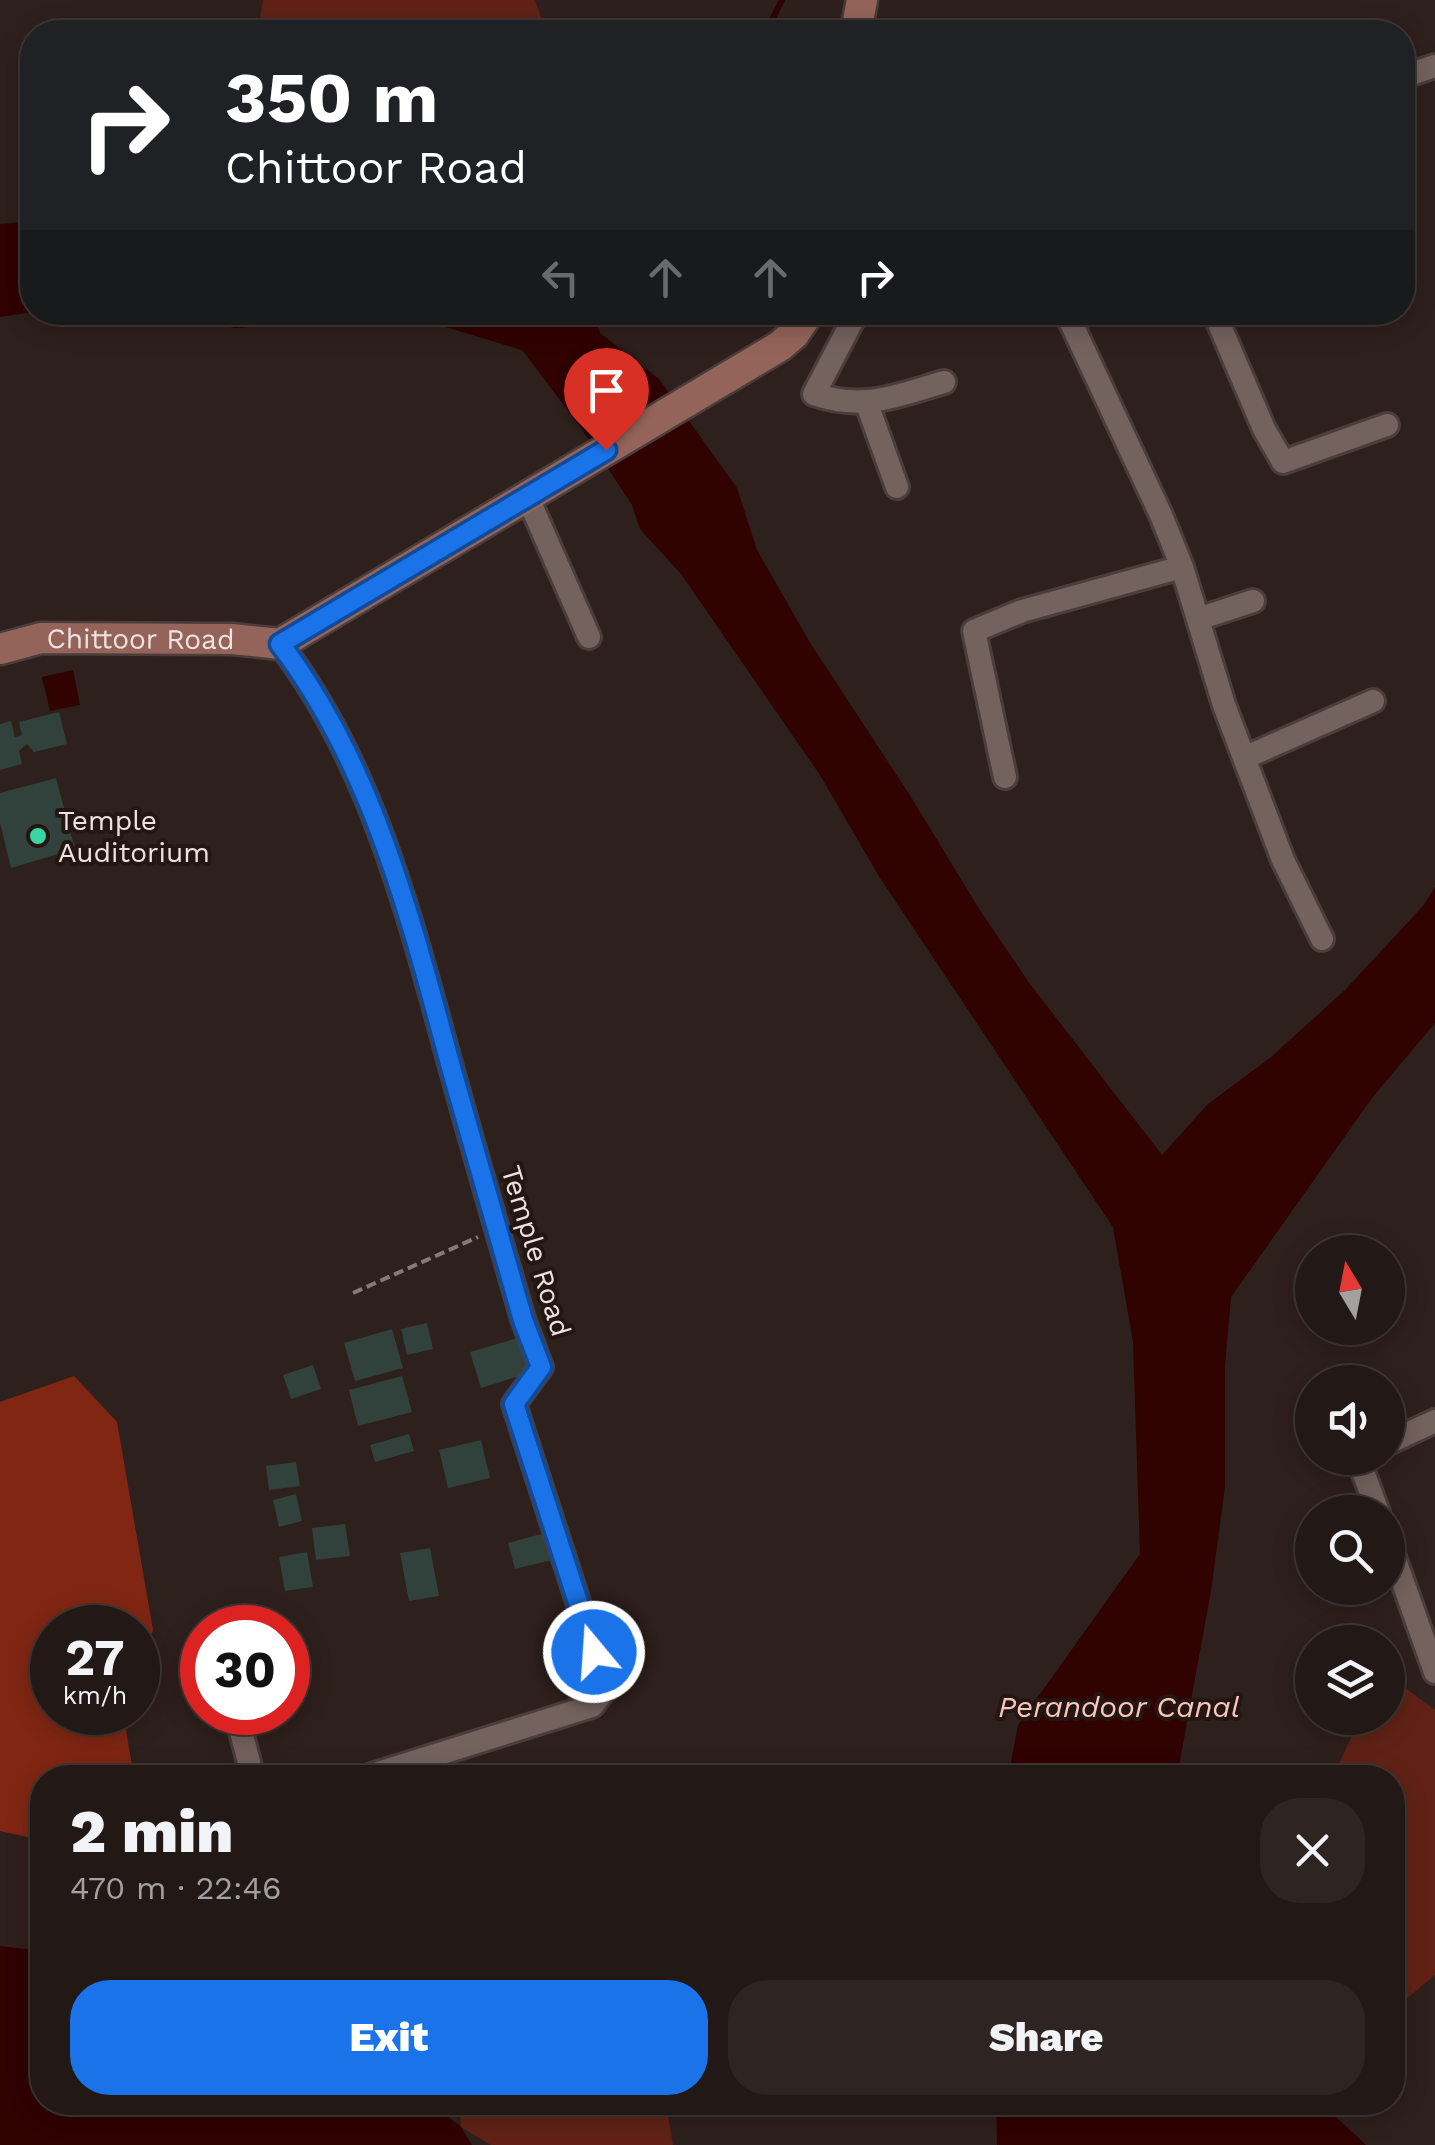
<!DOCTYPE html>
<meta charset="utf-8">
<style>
body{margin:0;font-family:"Work Sans",sans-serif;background:#2e2522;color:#f1f3f6;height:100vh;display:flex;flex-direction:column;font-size:38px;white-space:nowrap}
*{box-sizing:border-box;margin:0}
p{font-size:32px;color:#a2a0a0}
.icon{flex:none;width:55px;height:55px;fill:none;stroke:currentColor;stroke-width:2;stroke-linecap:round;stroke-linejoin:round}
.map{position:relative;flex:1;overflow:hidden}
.drawer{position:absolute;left:30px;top:1765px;width:1375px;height:350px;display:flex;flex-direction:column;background:#221815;border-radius:40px;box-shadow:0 5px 25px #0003,0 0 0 2px #3f3734}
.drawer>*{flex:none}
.banner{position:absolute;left:20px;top:20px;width:1395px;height:305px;border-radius:40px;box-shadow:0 5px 25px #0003,0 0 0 2px #3f3734;background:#202124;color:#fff;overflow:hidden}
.needle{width:65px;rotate:350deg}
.fabs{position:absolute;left:1295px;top:1235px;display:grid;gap:20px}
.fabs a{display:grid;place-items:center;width:110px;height:110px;border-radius:50%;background:#221815;box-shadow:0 5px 25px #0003,0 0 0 2px #3f3734;font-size:50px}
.speed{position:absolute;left:30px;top:1605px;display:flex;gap:20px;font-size:50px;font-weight:700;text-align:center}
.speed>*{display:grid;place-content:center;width:130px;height:130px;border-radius:50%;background:#221815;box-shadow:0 5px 25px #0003,0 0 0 2px #3f3734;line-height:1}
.speed small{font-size:25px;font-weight:400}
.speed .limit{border:15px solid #d22;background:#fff;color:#111}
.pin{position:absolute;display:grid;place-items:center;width:85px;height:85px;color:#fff;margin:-102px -42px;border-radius:50% 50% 50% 0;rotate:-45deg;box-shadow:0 0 10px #0007}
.pin .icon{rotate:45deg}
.me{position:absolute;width:110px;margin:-55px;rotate:342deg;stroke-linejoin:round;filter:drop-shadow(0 0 8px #0008)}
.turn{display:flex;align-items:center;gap:35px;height:210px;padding:0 40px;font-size:45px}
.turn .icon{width:130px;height:130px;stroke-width:2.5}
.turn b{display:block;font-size:70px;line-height:85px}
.lanes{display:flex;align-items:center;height:95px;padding:0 40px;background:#0003;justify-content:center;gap:50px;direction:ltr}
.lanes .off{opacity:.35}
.round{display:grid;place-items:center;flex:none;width:105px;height:105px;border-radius:40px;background:#2e2522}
.headline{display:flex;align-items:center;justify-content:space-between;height:170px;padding:0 40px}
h1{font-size:60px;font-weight:800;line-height:75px}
.cta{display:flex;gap:20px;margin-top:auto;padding:20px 40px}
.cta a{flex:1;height:115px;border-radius:40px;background:#1a73e8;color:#fff;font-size:40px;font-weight:800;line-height:115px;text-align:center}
.cta a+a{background:#2e2522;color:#f1f3f6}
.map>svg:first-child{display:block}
.green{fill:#612215}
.forest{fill:#802613}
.water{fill:#300200}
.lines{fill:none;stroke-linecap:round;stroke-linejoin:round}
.stream{stroke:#300200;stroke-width:6}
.building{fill:#31413b}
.minor-casing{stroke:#4a3d3b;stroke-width:28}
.secondary-casing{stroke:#4a3d3b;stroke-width:35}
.path{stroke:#867a77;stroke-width:4;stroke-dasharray:10 5;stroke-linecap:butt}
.minor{stroke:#74625e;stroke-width:22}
.secondary{stroke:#94645a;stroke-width:30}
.route-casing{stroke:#114b97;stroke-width:25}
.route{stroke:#1a73e8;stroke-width:18}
.poi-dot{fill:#3ad4a5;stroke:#241613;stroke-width:4}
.labels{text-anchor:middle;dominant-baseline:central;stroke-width:8;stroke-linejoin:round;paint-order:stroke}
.street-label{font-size:28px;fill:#eee3e1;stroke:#241613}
.poi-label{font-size:28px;fill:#eee3e1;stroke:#241613;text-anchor:start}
.water-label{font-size:30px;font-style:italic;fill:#fbc6ba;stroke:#241613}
</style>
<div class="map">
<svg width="1435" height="2145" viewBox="0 0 1435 2145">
<rect width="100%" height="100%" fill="#2e201c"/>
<path class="green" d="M 263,0 L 535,0 L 546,32 L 258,32 Z
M 1388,1675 L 1435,1710 L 1435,1975 L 1404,2001 L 1392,1994 L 1392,1778 L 1333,1777 L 1360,1718 L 1388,1718 Z
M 459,2103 L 666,2103 L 673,2145 L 491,2145 L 461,2127 Z"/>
<path class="forest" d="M 74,1376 L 117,1422 L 153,1630 L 138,1667 L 138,1628 L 52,1628 L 52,1712 L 123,1713 L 134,1777 L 42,1778 L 42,1840 L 0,1831 L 0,1402 Z"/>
<path class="water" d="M 32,221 L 32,312 L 0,317 L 0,224 Z
M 156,313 L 594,313 L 600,333 L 659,379 L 737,488 L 757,550 L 809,641 L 911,797 L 981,912 L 1030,984 L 1162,1155 L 1208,1104 L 1270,1058 L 1345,990 L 1423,906 L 1435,887 L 1435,1023 L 1372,1098 L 1231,1297 L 1225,1365 L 1225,1487 L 1211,1591 L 1177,1777 L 1008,1777 L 1018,1725 L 1140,1554 L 1133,1342 L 1113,1227 L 880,878 L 820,775 L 681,574 L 640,529 L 632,505 L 582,429 L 522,350 L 439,325 L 367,320 L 235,328 Z
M 73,670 L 80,705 L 50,711 L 42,677 Z
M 0,1946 L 42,1951 L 42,2102 L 431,2103 L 461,2127 L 472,2145 L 0,2145 Z
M 996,2103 L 1321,2103 L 1366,2145 L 997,2145 Z"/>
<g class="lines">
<path class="stream" d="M 766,32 L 782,0"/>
</g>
<path class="building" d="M 59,712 L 67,744 L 34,752 L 27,744 L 19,751 L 22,764 L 0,770 L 0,724 L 11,721 L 15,737 L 22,735 L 19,722 Z
M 56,778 L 75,849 L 11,868 L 0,823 L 0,793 Z
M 427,1323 L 433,1349 L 407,1355 L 401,1329 Z
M 392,1329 L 403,1368 L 355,1381 L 344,1343 Z
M 521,1337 L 532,1372 L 481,1388 L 470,1352 Z
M 313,1365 L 321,1389 L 291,1399 L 283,1375 Z
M 402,1376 L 412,1412 L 358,1426 L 349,1390 Z
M 409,1434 L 414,1451 L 375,1462 L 370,1445 Z
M 481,1440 L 490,1478 L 448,1488 L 439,1450 Z
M 296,1462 L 300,1486 L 269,1490 L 266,1466 Z
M 296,1494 L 302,1521 L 279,1527 L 273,1500 Z
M 345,1524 L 350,1556 L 316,1560 L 312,1528 Z
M 545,1533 L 552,1560 L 515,1569 L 508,1543 Z
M 430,1548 L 439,1596 L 409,1601 L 400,1553 Z
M 307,1552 L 313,1587 L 285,1591 L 279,1557 Z"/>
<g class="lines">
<g class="minor-casing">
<path id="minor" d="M 1402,77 L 1435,66
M 857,312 L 814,394 C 863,411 896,396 944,382
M 1066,312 L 1161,515 L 1182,567 L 1224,705 L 1283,860 L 1322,939
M 1214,312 L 1264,429 L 1283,462 L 1387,425
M 867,404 L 897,487
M 528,498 L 589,637
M 1198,619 L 1253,601
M 280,644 C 371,763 409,914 448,1056 C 472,1144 498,1232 523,1319 L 541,1367 L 514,1404 L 606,1688 L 592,1706 L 362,1778
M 1244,758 L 1373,701
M 1005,777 L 974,631 L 1022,611 L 1182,567
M 1388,1443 L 1435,1421
M 1358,1458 L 1378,1512
M 1388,1540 L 1435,1672
M 236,1712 L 253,1778"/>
</g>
<g class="secondary-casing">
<g id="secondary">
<path d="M 856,32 L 862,0"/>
<path id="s1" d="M 0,649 L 41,638 L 232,639 L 280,644 L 780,346 L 794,334 L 809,312"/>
</g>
</g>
<path class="path" d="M 353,1293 L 478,1237"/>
<use href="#minor" class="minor"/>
<use href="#secondary" class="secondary"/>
</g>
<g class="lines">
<g class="route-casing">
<path id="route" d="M 594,1652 L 514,1404 L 541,1367 L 523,1320 C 499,1237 475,1154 452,1071 C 412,924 374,767 280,644 L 606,450"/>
</g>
<use href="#route" class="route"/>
</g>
<circle class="poi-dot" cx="38" cy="836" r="10"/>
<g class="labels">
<g class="street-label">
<text stroke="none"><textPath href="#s1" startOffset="142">Chittoor Road</textPath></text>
<text transform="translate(536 1251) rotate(73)">Temple Road</text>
</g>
<g class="poi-label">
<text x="58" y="820">Temple<tspan x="58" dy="32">Auditorium</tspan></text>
</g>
<g class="water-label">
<text x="1119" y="1706">Perandoor Canal</text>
</g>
</g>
</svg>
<div class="fabs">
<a><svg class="needle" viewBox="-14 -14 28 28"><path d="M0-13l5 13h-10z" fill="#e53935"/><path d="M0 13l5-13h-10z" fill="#a2a0a0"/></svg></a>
<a><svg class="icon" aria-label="sound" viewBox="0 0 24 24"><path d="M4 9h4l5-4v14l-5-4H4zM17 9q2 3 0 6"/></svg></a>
<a><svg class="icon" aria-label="search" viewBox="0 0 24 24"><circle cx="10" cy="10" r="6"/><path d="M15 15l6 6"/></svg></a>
<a><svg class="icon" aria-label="layers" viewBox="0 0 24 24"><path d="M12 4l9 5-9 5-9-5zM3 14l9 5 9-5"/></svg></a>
</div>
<div class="speed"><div>27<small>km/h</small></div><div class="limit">30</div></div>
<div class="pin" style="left:606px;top:450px;background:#d93025"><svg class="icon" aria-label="arrive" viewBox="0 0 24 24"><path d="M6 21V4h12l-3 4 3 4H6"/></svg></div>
<svg class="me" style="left:594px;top:1652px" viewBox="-20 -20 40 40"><circle r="17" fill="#1a73e8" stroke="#fff" stroke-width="3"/><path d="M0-11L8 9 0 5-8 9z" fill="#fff"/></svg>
<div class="banner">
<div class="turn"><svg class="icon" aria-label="right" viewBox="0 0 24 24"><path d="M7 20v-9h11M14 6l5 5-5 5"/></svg><div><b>350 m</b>Chittoor Road</div></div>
<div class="lanes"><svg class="icon off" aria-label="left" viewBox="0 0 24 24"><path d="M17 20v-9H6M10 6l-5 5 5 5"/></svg><svg class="icon off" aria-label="ahead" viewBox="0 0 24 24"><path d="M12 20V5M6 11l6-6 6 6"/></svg><svg class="icon off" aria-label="ahead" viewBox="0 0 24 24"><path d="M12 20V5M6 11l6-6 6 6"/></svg><svg class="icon" aria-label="right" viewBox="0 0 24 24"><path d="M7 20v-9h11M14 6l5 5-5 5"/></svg></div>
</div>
<section class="drawer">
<div class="headline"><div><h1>2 min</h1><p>470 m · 22:46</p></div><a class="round"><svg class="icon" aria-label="close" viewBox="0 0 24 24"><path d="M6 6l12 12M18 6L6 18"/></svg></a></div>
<div class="cta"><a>Exit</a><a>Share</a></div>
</section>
</div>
